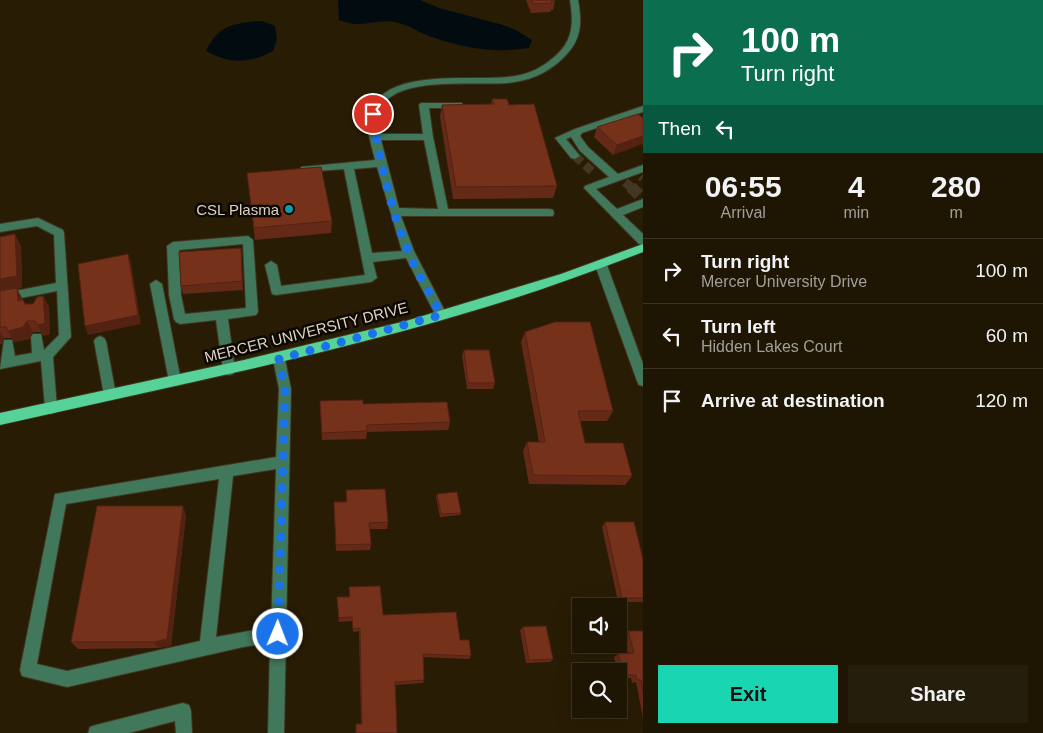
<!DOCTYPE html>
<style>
body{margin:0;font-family:Arial,sans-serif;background:#261e0d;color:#f1f3f6;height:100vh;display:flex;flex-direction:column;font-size:19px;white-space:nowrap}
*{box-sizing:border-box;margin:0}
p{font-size:16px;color:#a19f9a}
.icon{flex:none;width:28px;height:28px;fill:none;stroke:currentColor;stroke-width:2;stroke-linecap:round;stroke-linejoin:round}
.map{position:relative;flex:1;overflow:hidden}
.side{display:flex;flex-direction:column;background:#1e1503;width:400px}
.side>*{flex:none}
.guide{background:#0b6e4f;color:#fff;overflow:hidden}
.fabs{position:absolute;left:572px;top:598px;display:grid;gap:10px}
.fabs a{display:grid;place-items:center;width:55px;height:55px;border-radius:0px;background:#1e1503;box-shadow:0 5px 20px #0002,0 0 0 1px #3c3425;font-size:25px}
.pin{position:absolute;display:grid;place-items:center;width:42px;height:42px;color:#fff;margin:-21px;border:2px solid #fff;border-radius:50%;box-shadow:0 1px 5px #0007}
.me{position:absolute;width:55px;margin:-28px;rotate:1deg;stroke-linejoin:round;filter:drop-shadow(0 0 4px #0008)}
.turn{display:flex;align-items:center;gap:18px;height:105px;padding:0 15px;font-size:22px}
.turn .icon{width:65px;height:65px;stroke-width:2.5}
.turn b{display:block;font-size:35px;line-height:42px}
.then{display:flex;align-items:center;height:48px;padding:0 15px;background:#0003;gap:10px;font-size:19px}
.eta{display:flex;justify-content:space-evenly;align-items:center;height:85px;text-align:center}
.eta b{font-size:30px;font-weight:800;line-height:35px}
.primary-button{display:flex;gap:10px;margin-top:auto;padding:10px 15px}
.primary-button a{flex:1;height:58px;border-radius:0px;background:#1ad5b2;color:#111;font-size:20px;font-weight:800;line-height:58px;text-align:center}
.primary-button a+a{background:#261e0d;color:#f1f3f6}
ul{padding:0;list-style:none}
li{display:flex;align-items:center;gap:15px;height:65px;padding:0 15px;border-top:1px solid #3c3425}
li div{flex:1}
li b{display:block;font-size:19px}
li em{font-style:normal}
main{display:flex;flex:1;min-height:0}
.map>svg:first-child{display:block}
.water{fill:#020c10}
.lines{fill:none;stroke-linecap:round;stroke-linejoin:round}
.minor-tunnel-far1{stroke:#433721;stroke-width:9;stroke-dasharray:9 4.5;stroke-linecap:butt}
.minor-tunnel{stroke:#433721;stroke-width:12;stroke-dasharray:12 5.5;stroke-linecap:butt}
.minor-casing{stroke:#41361f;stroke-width:2}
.major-casing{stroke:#41361f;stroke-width:2}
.minor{fill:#41775b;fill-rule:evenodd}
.major{fill:#57d298;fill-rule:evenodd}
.wall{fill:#652a17}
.shaded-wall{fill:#532213}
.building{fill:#76311b;stroke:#532213}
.route{stroke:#1a73e8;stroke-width:9;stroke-dasharray:0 16.2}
.culture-dot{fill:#0f9aa8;stroke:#0c0701;stroke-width:2}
.labels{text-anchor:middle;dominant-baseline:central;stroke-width:5;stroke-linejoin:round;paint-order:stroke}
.poi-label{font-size:15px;fill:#dbd3c5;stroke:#0c0701;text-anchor:end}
.street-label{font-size:15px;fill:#dbd3c5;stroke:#0c0701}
</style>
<main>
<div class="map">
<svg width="643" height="733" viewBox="0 0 643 733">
<rect width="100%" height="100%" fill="#281c04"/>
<path class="water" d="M 338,0 L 420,0 L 439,8 L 503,25 L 516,30 L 532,40 L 529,48 C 492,54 458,47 424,34 C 415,30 408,25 399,23 C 378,17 362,30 339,20 Z
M 262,21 L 275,26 L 277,39 L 273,51 C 250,64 230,64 206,51 C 219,24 235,23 262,21 Z"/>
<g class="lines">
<path class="minor-tunnel-far1" d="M 575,156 L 594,173
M 641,176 L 643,178
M 625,182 L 632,188"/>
<path class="minor-tunnel" d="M 631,187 L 639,195"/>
<g class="minor-casing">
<path id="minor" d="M 570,0 L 578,0 C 582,22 582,39 565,56 C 552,70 534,79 515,82 C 482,88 395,72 379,111 C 377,118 379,127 380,134 L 423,134 L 419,105 L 421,103 L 462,103 L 462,107 L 459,108 L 429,108 L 433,137 L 448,209 L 549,209 L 553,210 L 554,213 L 553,216 L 401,216 L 414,251 L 447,315 L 445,318 L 437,318 L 406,258 L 373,262 L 377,278 L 371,282 L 276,295 L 272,294 L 265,265 L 271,261 L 277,265 L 281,286 L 365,275 L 344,169 L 305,172 L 301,171 L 301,167 L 375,160 C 372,147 364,124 370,111 C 389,65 477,83 515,76 C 529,74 543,67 553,58 C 573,42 574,24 570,0 ZM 381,140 L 424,140 L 438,209 L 399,208 ZM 377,167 L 402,251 L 372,253 L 354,169 Z
M 643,106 L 643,112 L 582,133 L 580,136 L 588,147 L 618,174 L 643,165 L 643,172 L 596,189 L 617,209 L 643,199 L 643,207 L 623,215 L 643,234 L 643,245 L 639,244 L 584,188 L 585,186 L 609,177 L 580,151 L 571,137 L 566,139 L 580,156 L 575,159 L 571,158 L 555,138 L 575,129 Z
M 38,218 L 63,230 L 64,233 L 71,337 L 53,357 L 57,408 L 56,412 L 51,414 L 46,412 L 45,408 L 41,361 L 0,369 L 4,340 L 12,340 L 15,356 L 32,353 L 31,337 L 33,334 L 41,334 L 44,350 L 59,335 L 57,291 L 0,302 L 0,294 L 56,283 L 54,235 L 37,226 L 0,232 L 0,224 Z
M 248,236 L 253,240 L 258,312 L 256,315 L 228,319 L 235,370 L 233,374 L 229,375 L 225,374 L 223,370 L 216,320 L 180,324 L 176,322 L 174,319 L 169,295 L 167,246 L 173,242 ZM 243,244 L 246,308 L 185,314 L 181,295 L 179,250 Z
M 601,261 L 607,265 L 643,364 L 643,386 L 639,385 L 637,381 L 595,265 Z
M 156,280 L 162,284 L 181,381 L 179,385 L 175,386 L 171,385 L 169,381 L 150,284 Z
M 100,336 L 104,338 L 106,341 L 116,395 L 115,399 L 110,400 L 105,399 L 104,395 L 94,341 L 96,338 Z
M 279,354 L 283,355 L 285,359 L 291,389 L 284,733 L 268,733 L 270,643 L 243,647 L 67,687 L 22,676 L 20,670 L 55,494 L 276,457 L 279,389 L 273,359 L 275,355 ZM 276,469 L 271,627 L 216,637 L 233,476 ZM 219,479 L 200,641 L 67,671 L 37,664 L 66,504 Z
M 183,703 L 189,705 L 191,711 L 192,733 L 176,733 L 175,721 L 129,733 L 88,733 L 90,727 L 96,725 Z"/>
</g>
<g class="major-casing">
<path id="major" d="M 643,244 L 643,252 C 591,272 539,291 486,307 C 326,356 162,388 0,425 L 0,413 L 244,360 L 406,321 L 561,274 Z"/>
</g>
<use href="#minor" class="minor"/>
<use href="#major" class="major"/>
</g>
<path class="wall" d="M 526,0 L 555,0 L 555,1 L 553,10 L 551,10 L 550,12 L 531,13 Z
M 492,99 L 509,105 L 557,186 L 553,198 L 453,199 L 440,117 L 442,105 L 491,104 Z
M 638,114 L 613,155 L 594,137 L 597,127 Z
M 247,173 L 332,221 L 331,233 L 255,240 Z
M 0,237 L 21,246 L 22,288 L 17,289 L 25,304 L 33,304 L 43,296 L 49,307 L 50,334 L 43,336 L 41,332 L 33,332 L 29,339 L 14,342 L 12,338 L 4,338 L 2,344 L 0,344 Z
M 241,248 L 243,290 L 183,294 L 181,286 Z
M 525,332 L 613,411 L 607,421 L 580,421 L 585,443 L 632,476 L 625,485 L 529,484 L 523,451 L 527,442 L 539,442 L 521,342 Z
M 464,350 L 495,383 L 493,389 L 467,389 L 462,356 Z
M 320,401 L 363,404 L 450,422 L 448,430 L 367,432 L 366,439 L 322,440 Z
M 346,490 L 388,522 L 387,529 L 370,529 L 371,544 L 370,550 L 336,551 L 334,502 L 346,502 Z
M 437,494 L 461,513 L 460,515 L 440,517 L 436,496 Z
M 186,515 L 171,646 L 158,648 L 78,649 L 71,642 Z
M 605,522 L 643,559 L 643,602 L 618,602 L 602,527 Z
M 349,587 L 383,615 L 460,640 L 471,656 L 469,659 L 423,657 L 424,680 L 423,683 L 395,685 L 397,733 L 356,733 L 356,724 L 361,724 L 359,631 L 353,632 L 352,621 L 339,622 L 337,601 L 337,597 L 349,597 Z
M 523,627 L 553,659 L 550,662 L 526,663 L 520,630 Z
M 628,631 L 643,631 L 643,718 L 636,682 L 632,683 L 631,678 L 619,678 L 619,671 L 617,671 L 614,657 L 618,654 L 629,654 L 624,635 Z"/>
<path class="shaded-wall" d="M 643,136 L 643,144 L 613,155 L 617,145 Z
M 15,234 L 21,246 L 22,288 L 17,289 L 23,300 L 24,312 L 0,292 L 0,279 Z
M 241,248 L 242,257 L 243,290 L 242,281 Z
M 128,254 L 131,263 L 141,324 L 88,335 L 85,326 Z
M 43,296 L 49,307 L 50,334 L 43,336 L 38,325 Z
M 27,321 L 33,332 L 29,339 L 14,342 L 8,331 Z
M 0,331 L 4,338 L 2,344 L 0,344 Z
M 183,506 L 186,515 L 171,646 L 158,648 L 154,642 Z"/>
<path class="building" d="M 532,0 L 555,0 L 555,1 L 551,1 L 552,3 L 533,4 Z
M 492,99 L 507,99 L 509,105 L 534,104 L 557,186 L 456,187 L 442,105 L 494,104 Z
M 638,114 L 643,118 L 643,136 L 617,145 L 597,127 Z
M 321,167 L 332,221 L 254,228 L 247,173 Z
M 15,234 L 17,276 L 0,279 L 0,237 Z
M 241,248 L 242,281 L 181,286 L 179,252 Z
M 128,254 L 138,315 L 85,326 L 78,264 Z
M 17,288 L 18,301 L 23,300 L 25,304 L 33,304 L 37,297 L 43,296 L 45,323 L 38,325 L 35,321 L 27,321 L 23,327 L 8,331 L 6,327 L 0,327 L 0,291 Z
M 555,322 L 590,322 L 613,411 L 578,411 L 585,443 L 623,443 L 632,476 L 533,475 L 527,442 L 545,442 L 525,332 Z
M 464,350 L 489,350 L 495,383 L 468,383 Z
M 363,400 L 363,404 L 447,402 L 450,422 L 367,425 L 367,431 L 322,433 L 320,401 Z
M 385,489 L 388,522 L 369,523 L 371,544 L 336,545 L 334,502 L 347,502 L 346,490 Z
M 457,492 L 461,513 L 441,514 L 437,494 Z
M 97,506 L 183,506 L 167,639 L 154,642 L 71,642 Z
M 605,522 L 634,522 L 643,559 L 643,598 L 622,598 Z
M 380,586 L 383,615 L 456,612 L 460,640 L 469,640 L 471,656 L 423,654 L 424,680 L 395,682 L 397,733 L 356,733 L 356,724 L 362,724 L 360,628 L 353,629 L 352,617 L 339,618 L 337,597 L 350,597 L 349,587 Z
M 546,626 L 553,659 L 529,660 L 523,627 Z
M 628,631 L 643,631 L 643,691 L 641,680 L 637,680 L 636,675 L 623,675 L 618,654 L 634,653 Z"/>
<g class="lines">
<path class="route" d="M 278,634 L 285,389 L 279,359 L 441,315 C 430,293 416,272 407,249 C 390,206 379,159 373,114"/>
</g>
<circle class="culture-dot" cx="289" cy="209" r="5"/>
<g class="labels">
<g class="poi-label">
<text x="279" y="209">CSL Plasma</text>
</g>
<g class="street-label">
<text transform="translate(306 332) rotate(-14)">MERCER UNIVERSITY DRIVE</text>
</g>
</g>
</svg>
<div class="fabs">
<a><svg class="icon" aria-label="sound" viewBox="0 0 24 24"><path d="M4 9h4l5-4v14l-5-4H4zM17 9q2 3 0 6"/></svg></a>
<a><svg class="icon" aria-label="search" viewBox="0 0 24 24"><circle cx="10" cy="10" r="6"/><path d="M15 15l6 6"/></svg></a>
</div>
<div class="pin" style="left:373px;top:114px;background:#d93025"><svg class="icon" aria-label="arrive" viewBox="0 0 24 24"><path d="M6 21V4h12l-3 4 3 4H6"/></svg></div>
<svg class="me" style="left:278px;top:634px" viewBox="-20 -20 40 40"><circle r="17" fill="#1a73e8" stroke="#fff" stroke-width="3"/><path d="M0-11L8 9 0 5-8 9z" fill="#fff"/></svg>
</div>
<section class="side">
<div class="guide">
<div class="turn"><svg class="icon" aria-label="right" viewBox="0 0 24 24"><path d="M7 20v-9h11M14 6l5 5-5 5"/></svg><div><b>100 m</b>Turn right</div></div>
<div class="then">Then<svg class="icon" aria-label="left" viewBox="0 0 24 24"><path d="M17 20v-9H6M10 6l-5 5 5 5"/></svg></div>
</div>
<div class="eta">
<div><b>06:55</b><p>Arrival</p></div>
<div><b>4</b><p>min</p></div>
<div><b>280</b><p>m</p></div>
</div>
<ul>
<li><svg class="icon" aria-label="right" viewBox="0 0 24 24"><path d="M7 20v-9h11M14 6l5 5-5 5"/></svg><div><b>Turn right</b><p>Mercer University Drive</p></div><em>100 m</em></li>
<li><svg class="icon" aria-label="left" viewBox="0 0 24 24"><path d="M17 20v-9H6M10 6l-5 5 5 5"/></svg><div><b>Turn left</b><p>Hidden Lakes Court</p></div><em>60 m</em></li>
<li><svg class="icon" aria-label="arrive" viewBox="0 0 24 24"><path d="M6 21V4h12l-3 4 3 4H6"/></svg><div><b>Arrive at destination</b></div><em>120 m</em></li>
</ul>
<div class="primary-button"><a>Exit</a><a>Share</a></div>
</section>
</main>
